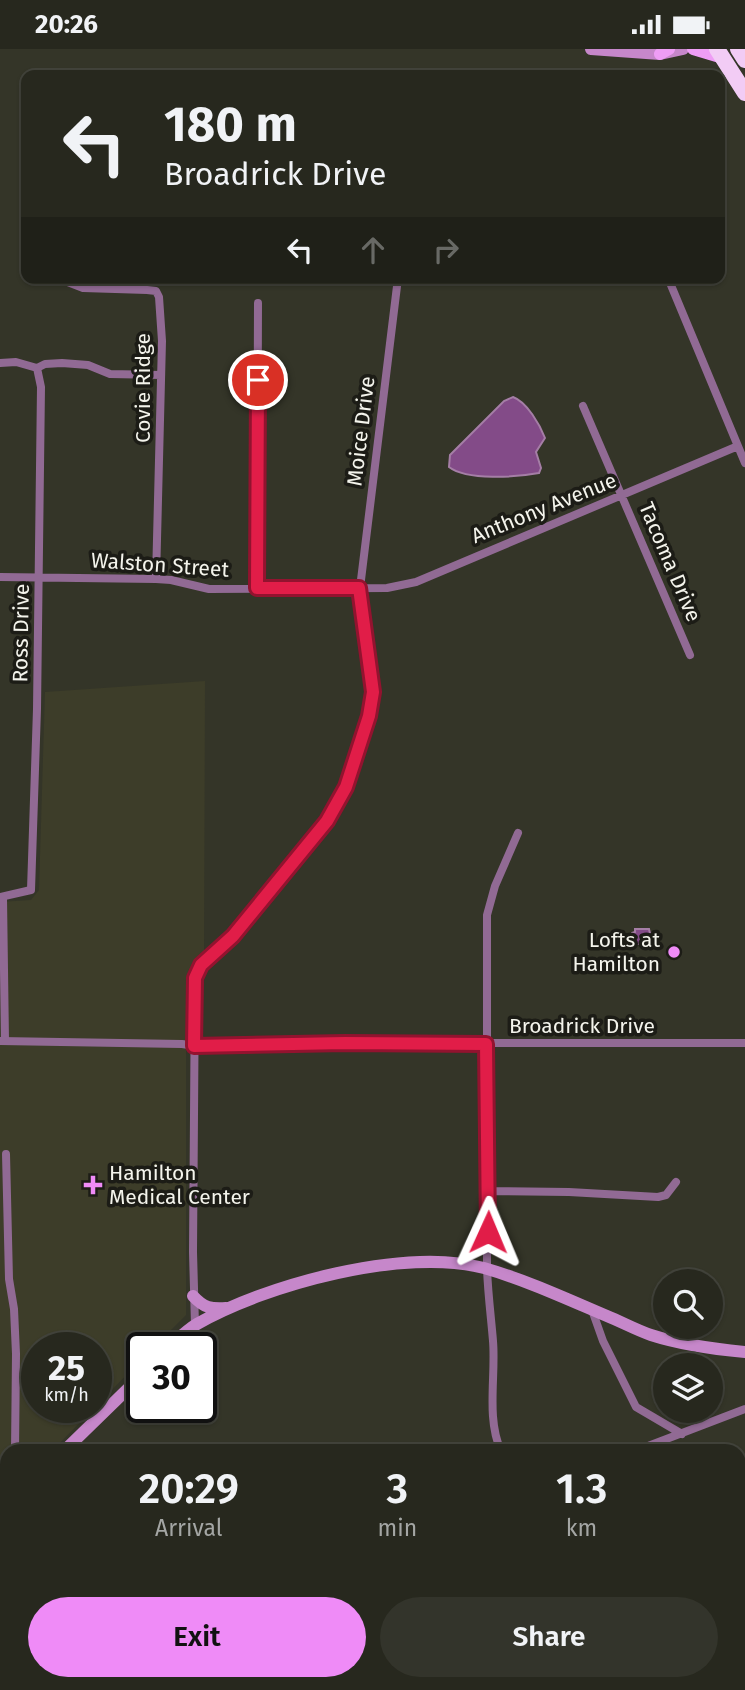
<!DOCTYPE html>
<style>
body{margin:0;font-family:"Fira Sans",sans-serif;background:#33342b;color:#f1f3f6;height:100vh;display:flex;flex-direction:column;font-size:26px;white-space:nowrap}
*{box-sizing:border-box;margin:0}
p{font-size:23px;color:#a4a6a4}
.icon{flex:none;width:38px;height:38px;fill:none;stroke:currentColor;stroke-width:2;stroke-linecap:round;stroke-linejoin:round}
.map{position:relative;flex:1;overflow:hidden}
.details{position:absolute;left:0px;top:1395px;width:746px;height:247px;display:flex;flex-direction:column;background:#27281e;border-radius:21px 21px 0 0;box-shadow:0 2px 5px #0004,0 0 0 2px #43443c}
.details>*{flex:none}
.top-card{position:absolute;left:21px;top:21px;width:704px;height:214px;border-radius:14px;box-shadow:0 2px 5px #0004,0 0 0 2px #43443c;background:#27281e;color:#f1f3f6;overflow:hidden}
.fabs{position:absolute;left:653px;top:1220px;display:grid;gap:14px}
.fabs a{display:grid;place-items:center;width:70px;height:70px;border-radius:50%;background:#27281e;box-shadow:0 2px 5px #0004,0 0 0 2px #43443c;font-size:35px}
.speed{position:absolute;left:21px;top:1283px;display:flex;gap:14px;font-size:35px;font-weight:700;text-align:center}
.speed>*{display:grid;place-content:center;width:91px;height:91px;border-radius:50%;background:#27281e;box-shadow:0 2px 5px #0004,0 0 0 2px #43443c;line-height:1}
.speed small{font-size:18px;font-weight:400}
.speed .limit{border:4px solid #111;border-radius:10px;background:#fff;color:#111}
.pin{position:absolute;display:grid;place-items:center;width:60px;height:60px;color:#fff;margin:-30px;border:4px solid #fff;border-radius:50%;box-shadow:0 2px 7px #0007}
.me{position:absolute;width:77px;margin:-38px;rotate:1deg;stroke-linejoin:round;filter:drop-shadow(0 0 5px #0008)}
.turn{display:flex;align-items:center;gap:24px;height:147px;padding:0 28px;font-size:32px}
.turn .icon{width:91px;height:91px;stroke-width:2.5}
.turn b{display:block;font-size:49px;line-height:60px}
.lanes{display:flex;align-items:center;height:66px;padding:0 28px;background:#0003;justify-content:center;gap:35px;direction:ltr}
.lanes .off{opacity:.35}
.eta{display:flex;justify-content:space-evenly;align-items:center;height:119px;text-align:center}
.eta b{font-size:42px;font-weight:600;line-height:49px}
.action{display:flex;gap:14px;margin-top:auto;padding:14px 28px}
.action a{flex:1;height:80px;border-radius:42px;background:#ef8bf7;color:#111;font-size:28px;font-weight:600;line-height:80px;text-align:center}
.action a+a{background:#33342b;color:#f1f3f6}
.status{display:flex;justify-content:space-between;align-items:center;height:49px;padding:0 35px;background:#27281e;direction:ltr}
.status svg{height:19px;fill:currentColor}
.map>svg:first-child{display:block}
.built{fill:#3d3d29}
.water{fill:#834b88;stroke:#a57ea6;stroke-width:2}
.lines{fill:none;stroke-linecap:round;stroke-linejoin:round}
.street{stroke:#916a94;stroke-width:8}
.secondary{stroke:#c687ca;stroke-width:12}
.primary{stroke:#ee9df5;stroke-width:12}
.highway{stroke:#f2ccf5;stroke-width:16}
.route-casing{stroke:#92132f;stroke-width:18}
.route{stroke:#e11d48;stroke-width:12}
.poi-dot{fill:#ef8bf7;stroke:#1c1c16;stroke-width:2.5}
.labels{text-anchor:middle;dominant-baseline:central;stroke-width:7;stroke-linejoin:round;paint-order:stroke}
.street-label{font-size:21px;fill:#f4f4ec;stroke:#1c1c16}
.poi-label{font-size:21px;fill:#f4f4ec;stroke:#1c1c16;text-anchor:end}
</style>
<div class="status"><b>20:26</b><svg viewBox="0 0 49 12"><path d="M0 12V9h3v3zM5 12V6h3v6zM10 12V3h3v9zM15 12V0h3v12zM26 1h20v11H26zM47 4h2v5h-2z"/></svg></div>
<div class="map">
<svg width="745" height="1641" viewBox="0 0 745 1641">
<rect width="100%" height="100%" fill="#343528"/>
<path class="built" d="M 205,632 L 204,903 L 189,925 L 186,1006 L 186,1266 L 154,1298 L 142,1298 L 142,1310 L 96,1357 L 96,1298 L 37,1298 L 37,1358 L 95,1358 L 52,1402 L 7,1402 L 7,1447 L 0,1454 L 0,853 L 31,851 L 39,841 L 45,643 Z"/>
<path class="water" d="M 513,348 C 527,353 540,376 545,389 L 536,403 L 541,419 L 539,424 C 517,428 467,432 449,418 L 450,406 L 504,352 Z
M 635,880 L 649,880 L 652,893 L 642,892 L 642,895 L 632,895 L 632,884 L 635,883 Z"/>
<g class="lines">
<path class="street" d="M 668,229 L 745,414
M 65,232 L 83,239 L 147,241 L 156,242 L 159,248 L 162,292 L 156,530
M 0,314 L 16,313 L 37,319 L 41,338 L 37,660 L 31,841 L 0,848
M 37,319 L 45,315 L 62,314 L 88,316 L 110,325 L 161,326
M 583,357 L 690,606
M 0,528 L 156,530 L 171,531 L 209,540 L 387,539 L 416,533 L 738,397
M 257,539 L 258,254
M 3,849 L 5,992
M 0,992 L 182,995 L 202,998 L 345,994 L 745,994
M 6,1105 L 9,1230 L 14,1260 L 16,1305 L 15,1402
M 488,1142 L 569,1143 L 658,1148 L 666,1146 L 676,1133
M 592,1261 L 603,1292 L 636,1358 L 682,1385
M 195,1276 L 193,1203 L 195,929 L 201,916 L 233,887 L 327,772 L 346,738 L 366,677 L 373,643 L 360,539 L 398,229
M 501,1402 C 486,1369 496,1327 493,1292 C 491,1268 488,1245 487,1220 L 487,866 L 495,837 L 518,784
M 635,1402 L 745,1360
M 0,1485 L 7,1484
M 738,1563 L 745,1566
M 484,1634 L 485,1641
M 50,1641 L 50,1634
M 325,1641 L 328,1634"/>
<path class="secondary" d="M 591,0 L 660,5 L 683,0
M 193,1247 C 204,1259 211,1260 226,1259
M 169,1298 C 178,1290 187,1281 197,1275 C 267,1235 405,1198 484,1219 C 526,1231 567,1250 607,1267 C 622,1273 636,1281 651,1286 C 682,1296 713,1300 745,1303
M 64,1402 L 142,1326
M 0,1468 L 7,1460"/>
<path class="primary" d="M 693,0 L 723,9
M 660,5 L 669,0"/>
<path class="highway" d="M 717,0 L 745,44
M 738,0 L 745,11"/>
</g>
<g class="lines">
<g class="route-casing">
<path id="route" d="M 258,331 L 257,539 L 359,539 L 373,643 L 369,667 L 346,738 L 327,772 L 233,887 L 201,916 L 195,929 L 194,997 L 345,994 L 486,995 L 488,1183"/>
</g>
<use href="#route" class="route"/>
</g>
<g class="poi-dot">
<circle cx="674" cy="903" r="7"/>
<path d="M89.5 1125.5h7v7h7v7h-7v7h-7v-7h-7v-7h7z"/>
</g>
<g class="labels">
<g class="street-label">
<text transform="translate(143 339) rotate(-90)">Covie Ridge</text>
<text transform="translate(361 382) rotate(-83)">Moice Drive</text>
<text transform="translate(544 459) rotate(-22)">Anthony Avenue</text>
<text transform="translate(670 513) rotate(67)">Tacoma Drive</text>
<text transform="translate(160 516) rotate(4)">Walston Street</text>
<text transform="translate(21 584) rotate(-89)">Ross Drive</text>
<text x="582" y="977">Broadrick Drive</text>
</g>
<g class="poi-label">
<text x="660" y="891">Lofts at<tspan x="660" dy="24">Hamilton</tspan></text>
<text x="109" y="1124" text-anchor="start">Hamilton<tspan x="109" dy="24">Medical Center</tspan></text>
</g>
</g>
</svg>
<div class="fabs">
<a><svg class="icon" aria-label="search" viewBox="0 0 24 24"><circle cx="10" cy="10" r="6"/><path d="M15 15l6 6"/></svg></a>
<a><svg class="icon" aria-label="layers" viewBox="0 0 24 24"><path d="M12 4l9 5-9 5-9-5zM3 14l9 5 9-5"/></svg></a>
</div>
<div class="speed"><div>25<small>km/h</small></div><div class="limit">30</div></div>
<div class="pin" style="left:258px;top:331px;background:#d93025"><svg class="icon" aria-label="arrive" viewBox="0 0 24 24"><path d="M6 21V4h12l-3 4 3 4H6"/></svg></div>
<svg class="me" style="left:488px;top:1183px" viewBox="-20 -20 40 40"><path d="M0-17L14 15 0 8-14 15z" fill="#e11d48" stroke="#fff" stroke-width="4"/></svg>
<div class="top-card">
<div class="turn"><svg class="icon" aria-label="left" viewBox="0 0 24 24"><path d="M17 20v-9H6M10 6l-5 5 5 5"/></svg><div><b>180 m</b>Broadrick Drive</div></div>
<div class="lanes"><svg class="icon" aria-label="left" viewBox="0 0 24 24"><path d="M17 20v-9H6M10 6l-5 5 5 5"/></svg><svg class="icon off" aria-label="ahead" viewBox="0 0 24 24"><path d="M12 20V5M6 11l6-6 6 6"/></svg><svg class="icon off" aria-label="right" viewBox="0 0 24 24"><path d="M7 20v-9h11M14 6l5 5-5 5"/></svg></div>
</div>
<section class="details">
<div class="eta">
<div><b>20:29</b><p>Arrival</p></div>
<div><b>3</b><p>min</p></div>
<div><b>1.3</b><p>km</p></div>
</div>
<div class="action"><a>Exit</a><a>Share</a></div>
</section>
</div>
